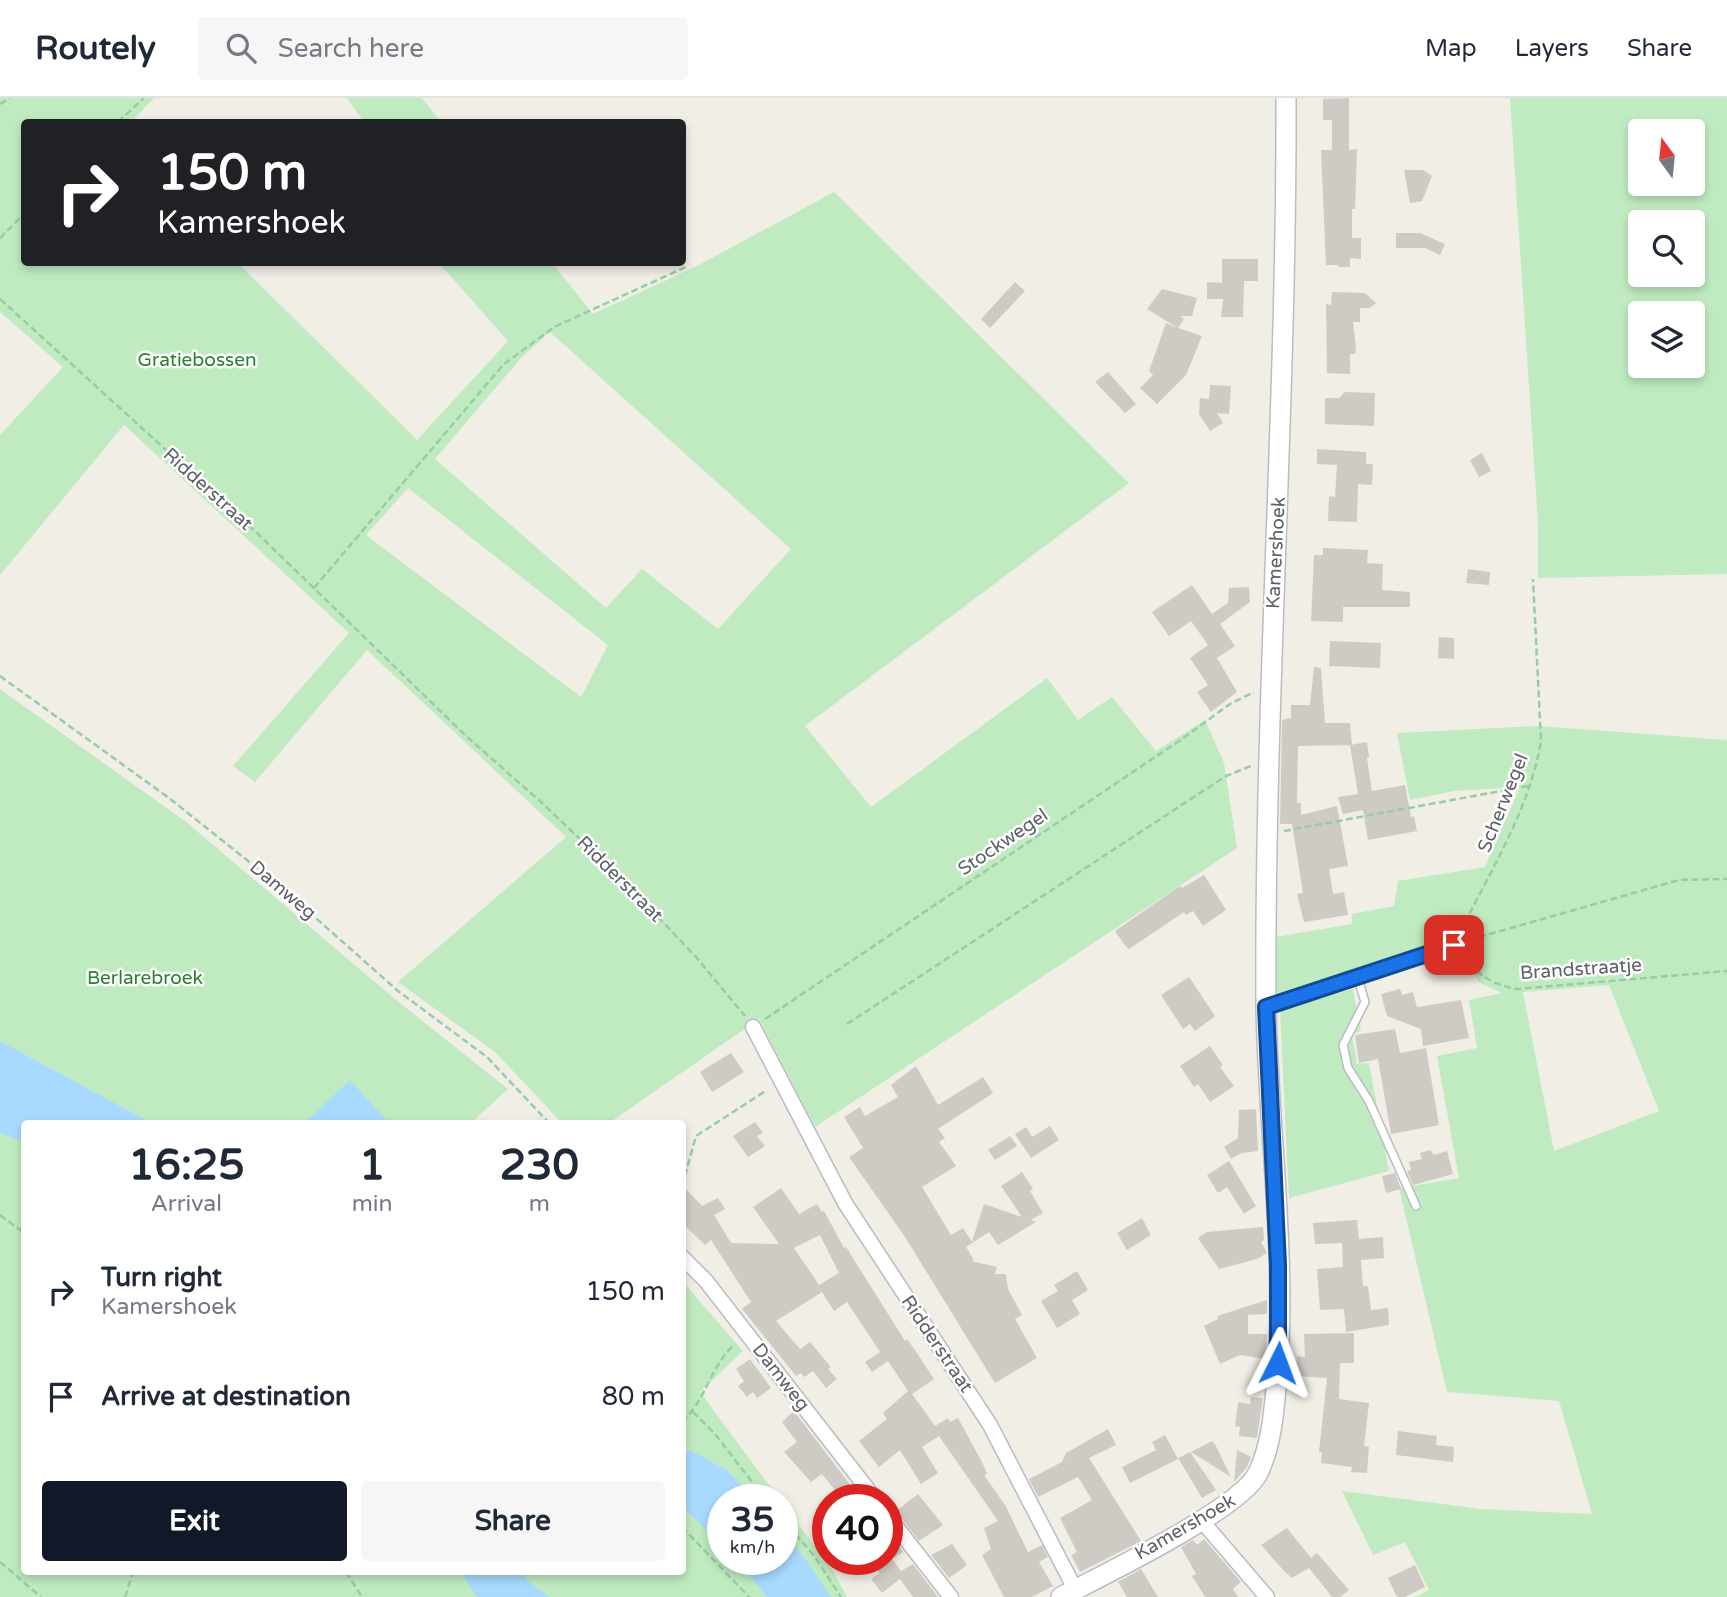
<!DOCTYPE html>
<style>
body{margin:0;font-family:"Varela Round",sans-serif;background:#f6f6f7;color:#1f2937;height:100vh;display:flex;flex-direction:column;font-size:26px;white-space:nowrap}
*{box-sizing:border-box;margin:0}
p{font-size:23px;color:#747a83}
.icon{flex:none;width:38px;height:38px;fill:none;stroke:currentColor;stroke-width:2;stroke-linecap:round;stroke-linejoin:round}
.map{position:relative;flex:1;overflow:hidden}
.side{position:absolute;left:21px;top:1022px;width:665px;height:455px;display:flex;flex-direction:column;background:#fff;border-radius:7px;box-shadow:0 4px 10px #0003}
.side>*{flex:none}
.guide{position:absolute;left:21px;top:21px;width:665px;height:147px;border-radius:7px;box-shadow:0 4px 10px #0003;background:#202124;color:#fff;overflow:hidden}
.needle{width:46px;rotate:345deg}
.tools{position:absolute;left:1628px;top:21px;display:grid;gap:14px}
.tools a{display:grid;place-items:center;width:77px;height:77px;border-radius:7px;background:#fff;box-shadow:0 4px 10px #0003;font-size:35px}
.speed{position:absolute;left:707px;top:1386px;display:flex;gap:14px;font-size:35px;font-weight:700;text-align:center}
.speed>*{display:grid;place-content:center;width:91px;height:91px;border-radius:50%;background:#fff;box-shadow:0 4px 10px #0003;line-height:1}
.speed small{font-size:18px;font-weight:400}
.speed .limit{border:10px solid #d22;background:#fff;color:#111}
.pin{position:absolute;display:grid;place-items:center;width:60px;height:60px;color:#fff;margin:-30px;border-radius:14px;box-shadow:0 4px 10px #0006}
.me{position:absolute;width:77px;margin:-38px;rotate:3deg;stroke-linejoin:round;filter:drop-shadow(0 0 5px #0008)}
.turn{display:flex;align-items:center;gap:24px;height:147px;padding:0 21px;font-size:32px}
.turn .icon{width:91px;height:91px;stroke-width:2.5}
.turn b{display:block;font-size:49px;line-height:60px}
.eta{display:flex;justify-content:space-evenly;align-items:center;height:119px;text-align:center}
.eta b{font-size:42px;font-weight:700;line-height:49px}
.cta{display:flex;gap:14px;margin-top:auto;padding:14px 21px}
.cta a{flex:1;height:80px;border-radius:7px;background:#111827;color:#fff;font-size:28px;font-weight:700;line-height:80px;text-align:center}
.cta a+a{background:#f6f6f7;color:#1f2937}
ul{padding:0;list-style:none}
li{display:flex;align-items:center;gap:21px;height:105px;padding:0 21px}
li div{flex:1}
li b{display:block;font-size:26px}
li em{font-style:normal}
header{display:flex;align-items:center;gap:42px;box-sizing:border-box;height:98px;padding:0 35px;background:#fff;border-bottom:2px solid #e0e1e3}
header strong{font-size:33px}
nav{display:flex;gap:38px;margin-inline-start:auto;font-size:24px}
.search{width:490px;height:63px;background:#f6f6f7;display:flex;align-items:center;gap:18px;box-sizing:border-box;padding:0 24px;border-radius:7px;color:#747a83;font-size:26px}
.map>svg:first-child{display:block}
.green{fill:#c0ebc0;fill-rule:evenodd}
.water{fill:#a8daff}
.building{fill:#cecbc4;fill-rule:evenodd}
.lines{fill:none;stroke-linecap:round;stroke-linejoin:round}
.lane-casing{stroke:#b8bcc1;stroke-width:10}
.street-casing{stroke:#b8bcc1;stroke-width:17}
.secondary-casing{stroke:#b9bdc3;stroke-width:22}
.path{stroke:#97cda6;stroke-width:2.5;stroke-dasharray:7 3.5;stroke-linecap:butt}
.lane{stroke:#fff;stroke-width:7}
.street{stroke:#fff;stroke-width:14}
.secondary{stroke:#fff;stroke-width:19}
.route-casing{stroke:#114b97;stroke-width:18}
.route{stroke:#1a73e8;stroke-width:12}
.labels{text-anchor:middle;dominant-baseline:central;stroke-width:5;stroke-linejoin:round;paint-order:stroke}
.park-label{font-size:19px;fill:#2a812e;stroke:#fff}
.street-label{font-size:19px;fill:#5d6268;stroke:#fff}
</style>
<header>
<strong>Routely</strong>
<div class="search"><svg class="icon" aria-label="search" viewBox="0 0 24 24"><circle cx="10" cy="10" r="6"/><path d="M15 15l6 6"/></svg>Search here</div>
<nav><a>Map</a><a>Layers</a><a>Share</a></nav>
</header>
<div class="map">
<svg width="1727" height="1499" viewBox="0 0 1727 1499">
<rect width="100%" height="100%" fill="#f1eee6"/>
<path class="green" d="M 0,0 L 154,0 L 131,24 L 24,24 L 24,164 L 238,165 L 417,342 L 508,243 L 439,165 L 552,165 L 593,216 L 699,167 L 834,94 L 1129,385 L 805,628 L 871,709 L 1047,580 L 1078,622 L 1112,599 L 1156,653 L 1205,622 L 1224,665 L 1237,750 L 815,1029 L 759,921 L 609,1025 L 562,1025 L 495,954 L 398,884 L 566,739 L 367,552 L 255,684 L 233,668 L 349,535 L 124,327 L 0,477 L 0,337 L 63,269 L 0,214 ZM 550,234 L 791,451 L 718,531 L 642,471 L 606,510 L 435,361 L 522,259 ZM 408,390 L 608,547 L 581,599 L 366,437 Z
M 347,0 L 422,0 L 441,24 L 364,24 Z
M 1510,0 L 1727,0 L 1727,476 L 1538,480 L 1538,425 ZM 1640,33 L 1692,33 L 1692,86 L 1640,86 ZM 1640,124 L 1692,124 L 1692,177 L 1640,177 ZM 1640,215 L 1692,215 L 1692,268 L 1640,268 Z
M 0,591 L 185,723 L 395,901 L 508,991 L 471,1025 L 24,1026 L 24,1474 L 682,1474 L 683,1184 L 743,1253 L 700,1294 L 780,1402 L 723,1402 L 723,1461 L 782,1461 L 782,1405 L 832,1471 L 847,1499 L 0,1499 Z
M 1538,628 L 1727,642 L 1727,1499 L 1415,1499 L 1429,1492 L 1405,1444 L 1373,1457 L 1342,1393 L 1481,1411 L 1592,1416 L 1559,1303 L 1447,1294 L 1399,1090 L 1459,1080 L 1437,958 L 1477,950 L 1469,902 L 1502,895 L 1478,884 L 1466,856 L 1461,824 L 1444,844 L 1275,901 L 1276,839 L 1352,826 L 1352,816 L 1394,808 L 1398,783 L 1485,769 L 1520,689 L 1454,693 L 1410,702 L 1397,635 ZM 1609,887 L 1659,1013 L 1554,1053 L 1523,894 Z
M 1353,891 L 1361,933 L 1352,936 L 1357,966 L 1369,965 L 1389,1073 L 1289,1100 L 1280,912 Z"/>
<path class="water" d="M 0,943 L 151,1025 L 24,1026 L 24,1044 L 0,1035 Z
M 350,982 L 389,1025 L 305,1025 Z
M 691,1353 L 727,1372 L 756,1402 L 723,1402 L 723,1449 L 683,1409 L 683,1354 Z
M 782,1433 L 807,1463 L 831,1499 L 767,1499 L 736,1461 L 782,1461 Z
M 461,1474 L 522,1474 L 530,1485 L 550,1499 L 477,1499 Z"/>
<path class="building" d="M 1349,0 L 1349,52 L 1357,51 L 1355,111 L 1352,111 L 1352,140 L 1361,140 L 1361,161 L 1350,160 L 1350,169 L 1338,169 L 1338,167 L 1326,167 L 1321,52 L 1332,52 L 1332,22 L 1323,22 L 1323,1 Z
M 1404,72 L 1423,72 L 1432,78 L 1422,103 L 1410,105 Z
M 1396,135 L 1420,135 L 1445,146 L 1440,157 L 1425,150 L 1396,150 Z
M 1222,161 L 1258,161 L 1258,183 L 1244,183 L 1243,219 L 1221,219 L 1223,201 L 1207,201 L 1207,184 L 1222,185 Z
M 1015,184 L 1025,193 L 990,230 L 981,221 Z
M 1162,191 L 1197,200 L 1192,218 L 1180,218 L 1184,221 L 1178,230 L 1202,238 L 1186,277 L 1157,306 L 1140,290 L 1153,277 L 1149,273 L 1166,225 L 1178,230 L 1147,211 Z
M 1332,194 L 1365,195 L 1376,205 L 1370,210 L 1360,210 L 1360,224 L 1353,224 L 1356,250 L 1355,256 L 1350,256 L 1350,276 L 1327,275 L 1326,206 L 1331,207 Z
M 1108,274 L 1136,306 L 1125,315 L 1095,284 Z
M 1210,287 L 1231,288 L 1229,316 L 1217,315 L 1223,325 L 1210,333 L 1199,316 L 1200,300 L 1209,301 Z
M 1345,294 L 1375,295 L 1374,328 L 1325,326 L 1325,300 L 1339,300 Z
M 1317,351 L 1366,354 L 1366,366 L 1373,366 L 1372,387 L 1358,386 L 1357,424 L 1328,423 L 1329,398 L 1335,399 L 1337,367 L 1317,366 Z
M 1482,355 L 1491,373 L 1479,379 L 1470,362 Z
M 1323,450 L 1368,452 L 1367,465 L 1383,466 L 1382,492 L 1410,494 L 1410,509 L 1343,509 L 1343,524 L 1311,523 L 1314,457 L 1323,457 Z
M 1468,471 L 1490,474 L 1489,487 L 1466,485 Z
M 1192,487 L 1212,516 L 1228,505 L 1229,490 L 1249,489 L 1250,504 L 1220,526 L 1235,548 L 1217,560 L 1237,594 L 1211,614 L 1197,594 L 1208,587 L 1190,560 L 1208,547 L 1191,523 L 1169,538 L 1152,514 Z
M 1439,539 L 1454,540 L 1454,561 L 1438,560 Z
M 1330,543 L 1381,545 L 1380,570 L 1329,568 Z
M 1314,569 L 1321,570 L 1325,625 L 1350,625 L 1352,647 L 1298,648 L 1297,705 L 1301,705 L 1301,717 L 1337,708 L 1348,768 L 1329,771 L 1333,796 L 1344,794 L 1348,817 L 1304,824 L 1297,796 L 1303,795 L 1292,726 L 1280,726 L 1282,622 L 1291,620 L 1291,607 L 1310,607 Z
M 1367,644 L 1369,659 L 1367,660 L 1372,693 L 1405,687 L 1411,719 L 1414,718 L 1417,733 L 1368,742 L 1363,712 L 1343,716 L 1338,699 L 1358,696 L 1350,647 Z
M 1204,777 L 1226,812 L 1203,828 L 1193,813 L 1186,817 L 1184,814 L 1129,851 L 1127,850 L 1115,833 L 1180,788 L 1182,790 Z
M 1189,879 L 1215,918 L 1195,933 L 1190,926 L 1183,931 L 1161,897 Z
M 1400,891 L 1402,897 L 1413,894 L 1417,909 L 1461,902 L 1469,940 L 1423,948 L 1421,931 L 1387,918 L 1381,896 Z
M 1395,931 L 1400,955 L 1426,950 L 1439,1027 L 1391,1036 L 1378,961 L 1359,965 L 1355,937 Z
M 1210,948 L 1223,967 L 1220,969 L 1234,988 L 1210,1004 L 1198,986 L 1194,989 L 1180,968 Z
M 731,955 L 744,974 L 712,994 L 700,974 Z
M 916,968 L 938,1007 L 983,979 L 993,995 L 938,1031 L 945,1040 L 939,1044 L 956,1068 L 922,1089 L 951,1137 L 963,1130 L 972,1144 L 984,1106 L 1022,1119 L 1001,1088 L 1022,1074 L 1033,1091 L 1030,1093 L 1043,1115 L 1031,1122 L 1036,1124 L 998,1147 L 989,1134 L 966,1149 L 974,1162 L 971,1163 L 997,1169 L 995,1176 L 1006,1176 L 1008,1191 L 1022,1217 L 1015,1221 L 1037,1260 L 995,1285 L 905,1139 L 849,1059 L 863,1050 L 844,1019 L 860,1009 L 865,1018 L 898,999 L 891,987 Z
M 1256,1011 L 1258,1053 L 1242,1055 L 1231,1061 L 1224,1049 L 1238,1040 L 1239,1012 Z
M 755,1024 L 763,1035 L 757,1038 L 765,1048 L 748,1059 L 733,1038 Z
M 1050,1028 L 1059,1042 L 1031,1060 L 1015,1036 L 1026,1029 L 1032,1039 Z
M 1010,1038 L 1017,1048 L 995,1062 L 988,1052 Z
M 1430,1052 L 1434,1057 L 1447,1053 L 1453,1076 L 1413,1087 L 1407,1073 L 1411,1072 L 1409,1064 L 1422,1061 L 1420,1055 Z
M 1229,1063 L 1256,1108 L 1244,1116 L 1227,1089 L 1218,1095 L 1207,1077 Z
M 1395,1075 L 1401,1091 L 1386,1095 L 1382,1078 Z
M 682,1087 L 702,1108 L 718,1100 L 725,1111 L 714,1117 L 731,1145 L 779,1146 L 753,1109 L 781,1090 L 799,1116 L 817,1106 L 822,1114 L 824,1113 L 844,1150 L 846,1149 L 905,1243 L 907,1241 L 915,1252 L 934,1281 L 912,1296 L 935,1328 L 948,1320 L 950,1324 L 958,1320 L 983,1366 L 987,1376 L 984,1377 L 1005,1407 L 1028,1454 L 1042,1447 L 1048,1459 L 1039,1464 L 1053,1488 L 1032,1499 L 1004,1499 L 982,1457 L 991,1451 L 984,1430 L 998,1423 L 939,1338 L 922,1349 L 938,1375 L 921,1386 L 900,1352 L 879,1369 L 859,1343 L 887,1321 L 883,1315 L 908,1293 L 888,1263 L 872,1274 L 865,1264 L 880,1254 L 847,1204 L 834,1213 L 822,1194 L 776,1223 L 800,1251 L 810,1244 L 831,1269 L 828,1271 L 837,1281 L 826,1290 L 813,1273 L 804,1279 L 801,1275 L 796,1278 L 742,1211 L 751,1204 L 711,1142 L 705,1147 L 682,1125 ZM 820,1137 L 839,1175 L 819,1187 L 794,1150 Z
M 1142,1120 L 1151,1137 L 1127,1152 L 1117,1135 Z
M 1357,1122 L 1359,1141 L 1383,1139 L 1384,1160 L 1361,1162 L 1363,1188 L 1368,1188 L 1371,1212 L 1388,1210 L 1389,1227 L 1346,1234 L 1344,1211 L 1320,1212 L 1317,1171 L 1343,1169 L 1342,1145 L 1315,1146 L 1313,1125 Z
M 1263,1129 L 1264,1142 L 1261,1144 L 1267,1155 L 1257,1161 L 1219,1171 L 1198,1140 L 1207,1134 Z
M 1077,1173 L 1088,1192 L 1072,1202 L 1080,1216 L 1057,1230 L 1041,1203 L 1058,1193 L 1054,1187 Z
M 1267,1202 L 1267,1216 L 1248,1217 L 1248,1236 L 1267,1236 L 1266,1261 L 1240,1257 L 1220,1266 L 1204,1228 L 1218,1221 L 1217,1218 Z
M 1354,1235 L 1354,1265 L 1340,1265 L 1339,1301 L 1369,1305 L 1364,1348 L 1369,1349 L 1367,1375 L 1351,1374 L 1352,1369 L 1321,1365 L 1322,1354 L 1319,1354 L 1327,1280 L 1295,1278 L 1297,1258 L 1305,1259 L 1304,1236 Z
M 750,1261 L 771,1290 L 757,1300 L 753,1294 L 747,1299 L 738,1288 L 744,1283 L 736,1271 Z
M 1251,1299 L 1263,1300 L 1257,1340 L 1239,1338 L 1240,1329 L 1235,1328 L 1238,1304 L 1250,1306 Z
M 794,1313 L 855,1393 L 843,1402 L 822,1376 L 811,1384 L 784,1354 L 797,1344 L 782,1324 Z
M 1108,1331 L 1116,1347 L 1089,1360 L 1141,1443 L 1080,1474 L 1071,1457 L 1077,1454 L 1060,1420 L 1092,1402 L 1078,1379 L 1038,1399 L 1029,1381 L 1062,1364 L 1066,1355 Z
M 1398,1333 L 1437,1338 L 1436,1347 L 1454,1349 L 1453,1364 L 1396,1357 Z
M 1165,1337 L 1178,1361 L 1130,1385 L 1122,1369 L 1156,1352 L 1152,1344 Z
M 1212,1343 L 1216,1348 L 1231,1379 L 1191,1354 Z
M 1237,1352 L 1251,1359 L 1247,1369 L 1234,1384 Z
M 1190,1354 L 1216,1392 L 1202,1400 L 1178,1360 Z
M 918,1396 L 943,1427 L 919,1443 L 896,1413 Z
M 1287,1430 L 1311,1460 L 1317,1455 L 1349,1492 L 1340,1499 L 1332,1499 L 1309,1470 L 1292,1480 L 1285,1474 L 1261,1447 Z
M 887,1433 L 903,1454 L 892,1461 L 901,1473 L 913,1466 L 938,1499 L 913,1499 L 900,1481 L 882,1495 L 871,1481 L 880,1475 L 874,1468 L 887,1461 Z
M 1204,1441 L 1241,1484 L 1233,1491 L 1238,1499 L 1205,1499 L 1192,1478 L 1196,1476 L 1181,1449 L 1193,1442 L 1197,1447 Z
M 952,1446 L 967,1467 L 949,1480 L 931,1457 Z
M 1415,1467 L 1425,1489 L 1405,1499 L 1397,1499 L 1388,1480 Z
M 1141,1471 L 1158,1499 L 1127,1499 L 1118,1484 Z"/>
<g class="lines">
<g class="lane-casing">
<path id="lane" d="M 1358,881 L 1365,904 L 1343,947 L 1348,970 L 1369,1003 L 1416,1108"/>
</g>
<g class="street-casing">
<path id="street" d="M 1266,909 L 1454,847
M 753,929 L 845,1105 L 990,1327 L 1075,1491
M 682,1159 L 706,1183 L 876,1402
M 887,1417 L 951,1499
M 1201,1422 L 1267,1499"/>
</g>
<g class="secondary-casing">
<path id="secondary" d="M 1061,1499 C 1101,1478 1242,1410 1258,1375 C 1272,1346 1274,1312 1277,1280 C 1287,1156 1268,1032 1266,908 C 1264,605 1287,303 1286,0"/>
</g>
<path class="path" d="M 0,6 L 10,0
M 118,24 L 144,0
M 0,140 L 24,116
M 0,201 L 255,433 L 466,638 L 541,704 L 620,779 L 696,859 L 745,918
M 314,490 L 503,267 L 554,229 L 688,168
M 0,578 L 169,700 L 282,790 L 398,893 L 487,959 L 550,1026
M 1284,733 L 1528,688
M 1460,834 C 1490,774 1530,710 1541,643 L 1533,481
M 1469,842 L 1679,782 L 1727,781
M 1462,858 C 1478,877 1493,887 1517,891 L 1727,873
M 765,921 L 1182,641 L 1230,606 L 1254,594
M 847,926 L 1226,678 L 1251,668
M 682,1088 L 696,1038 L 767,992
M 0,1117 L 24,1135
M 693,1314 L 715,1336 L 766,1402
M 682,1324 C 706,1302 711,1267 735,1246
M 782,1420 L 815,1459 L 841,1499
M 682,1429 L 749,1499
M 0,1464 L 41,1499
M 346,1474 L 362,1499
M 125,1499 L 133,1474"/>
<use href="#lane" class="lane"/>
<use href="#street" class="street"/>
<use href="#secondary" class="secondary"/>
</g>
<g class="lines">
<g class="route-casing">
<path id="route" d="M 1278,1265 L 1278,1167 L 1266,909 L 1454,847"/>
</g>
<use href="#route" class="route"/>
</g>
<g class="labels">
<g class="park-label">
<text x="197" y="262">Gratiebossen</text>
<text x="145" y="880">Berlarebroek</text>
</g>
<g class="street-label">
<text transform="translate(208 391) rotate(42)">Ridderstraat</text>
<text transform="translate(1276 455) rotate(-87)">Kamershoek</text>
<text transform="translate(1503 705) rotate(-68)">Scherwegel</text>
<text transform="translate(1003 744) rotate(-34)">Stockwegel</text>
<text transform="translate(620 781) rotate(45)">Ridderstraat</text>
<text transform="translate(283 792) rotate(40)">Damweg</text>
<text transform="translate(1581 871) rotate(-4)">Brandstraatje</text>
<text transform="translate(937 1246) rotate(56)">Ridderstraat</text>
<text transform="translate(781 1279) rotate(52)">Damweg</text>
<text transform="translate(1185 1429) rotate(-30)">Kamershoek</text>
</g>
</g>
</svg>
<div class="tools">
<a><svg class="needle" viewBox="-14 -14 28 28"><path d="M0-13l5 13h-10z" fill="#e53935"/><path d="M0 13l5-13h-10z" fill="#747a83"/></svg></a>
<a><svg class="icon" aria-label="search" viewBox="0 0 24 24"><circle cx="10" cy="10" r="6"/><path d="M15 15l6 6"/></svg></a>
<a><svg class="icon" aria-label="layers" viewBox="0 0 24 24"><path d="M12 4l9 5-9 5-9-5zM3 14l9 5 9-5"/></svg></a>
</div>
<div class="speed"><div>35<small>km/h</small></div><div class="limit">40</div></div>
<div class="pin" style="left:1454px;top:847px;background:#d93025"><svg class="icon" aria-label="arrive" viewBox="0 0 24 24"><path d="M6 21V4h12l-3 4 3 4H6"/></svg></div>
<svg class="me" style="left:1278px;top:1265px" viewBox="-20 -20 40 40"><path d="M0-17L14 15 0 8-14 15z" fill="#1a73e8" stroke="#fff" stroke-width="4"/></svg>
<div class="guide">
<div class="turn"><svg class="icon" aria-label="right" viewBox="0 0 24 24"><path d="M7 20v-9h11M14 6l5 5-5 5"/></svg><div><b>150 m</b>Kamershoek</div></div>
</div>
<section class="side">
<div class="eta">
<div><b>16:25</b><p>Arrival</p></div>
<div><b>1</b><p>min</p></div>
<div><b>230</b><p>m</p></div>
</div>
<ul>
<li><svg class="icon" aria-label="right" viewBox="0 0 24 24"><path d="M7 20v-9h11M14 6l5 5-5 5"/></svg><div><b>Turn right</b><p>Kamershoek</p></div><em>150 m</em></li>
<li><svg class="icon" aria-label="arrive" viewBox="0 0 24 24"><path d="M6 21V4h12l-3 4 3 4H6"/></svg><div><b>Arrive at destination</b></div><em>80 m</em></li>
</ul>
<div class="cta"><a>Exit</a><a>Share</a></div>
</section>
</div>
